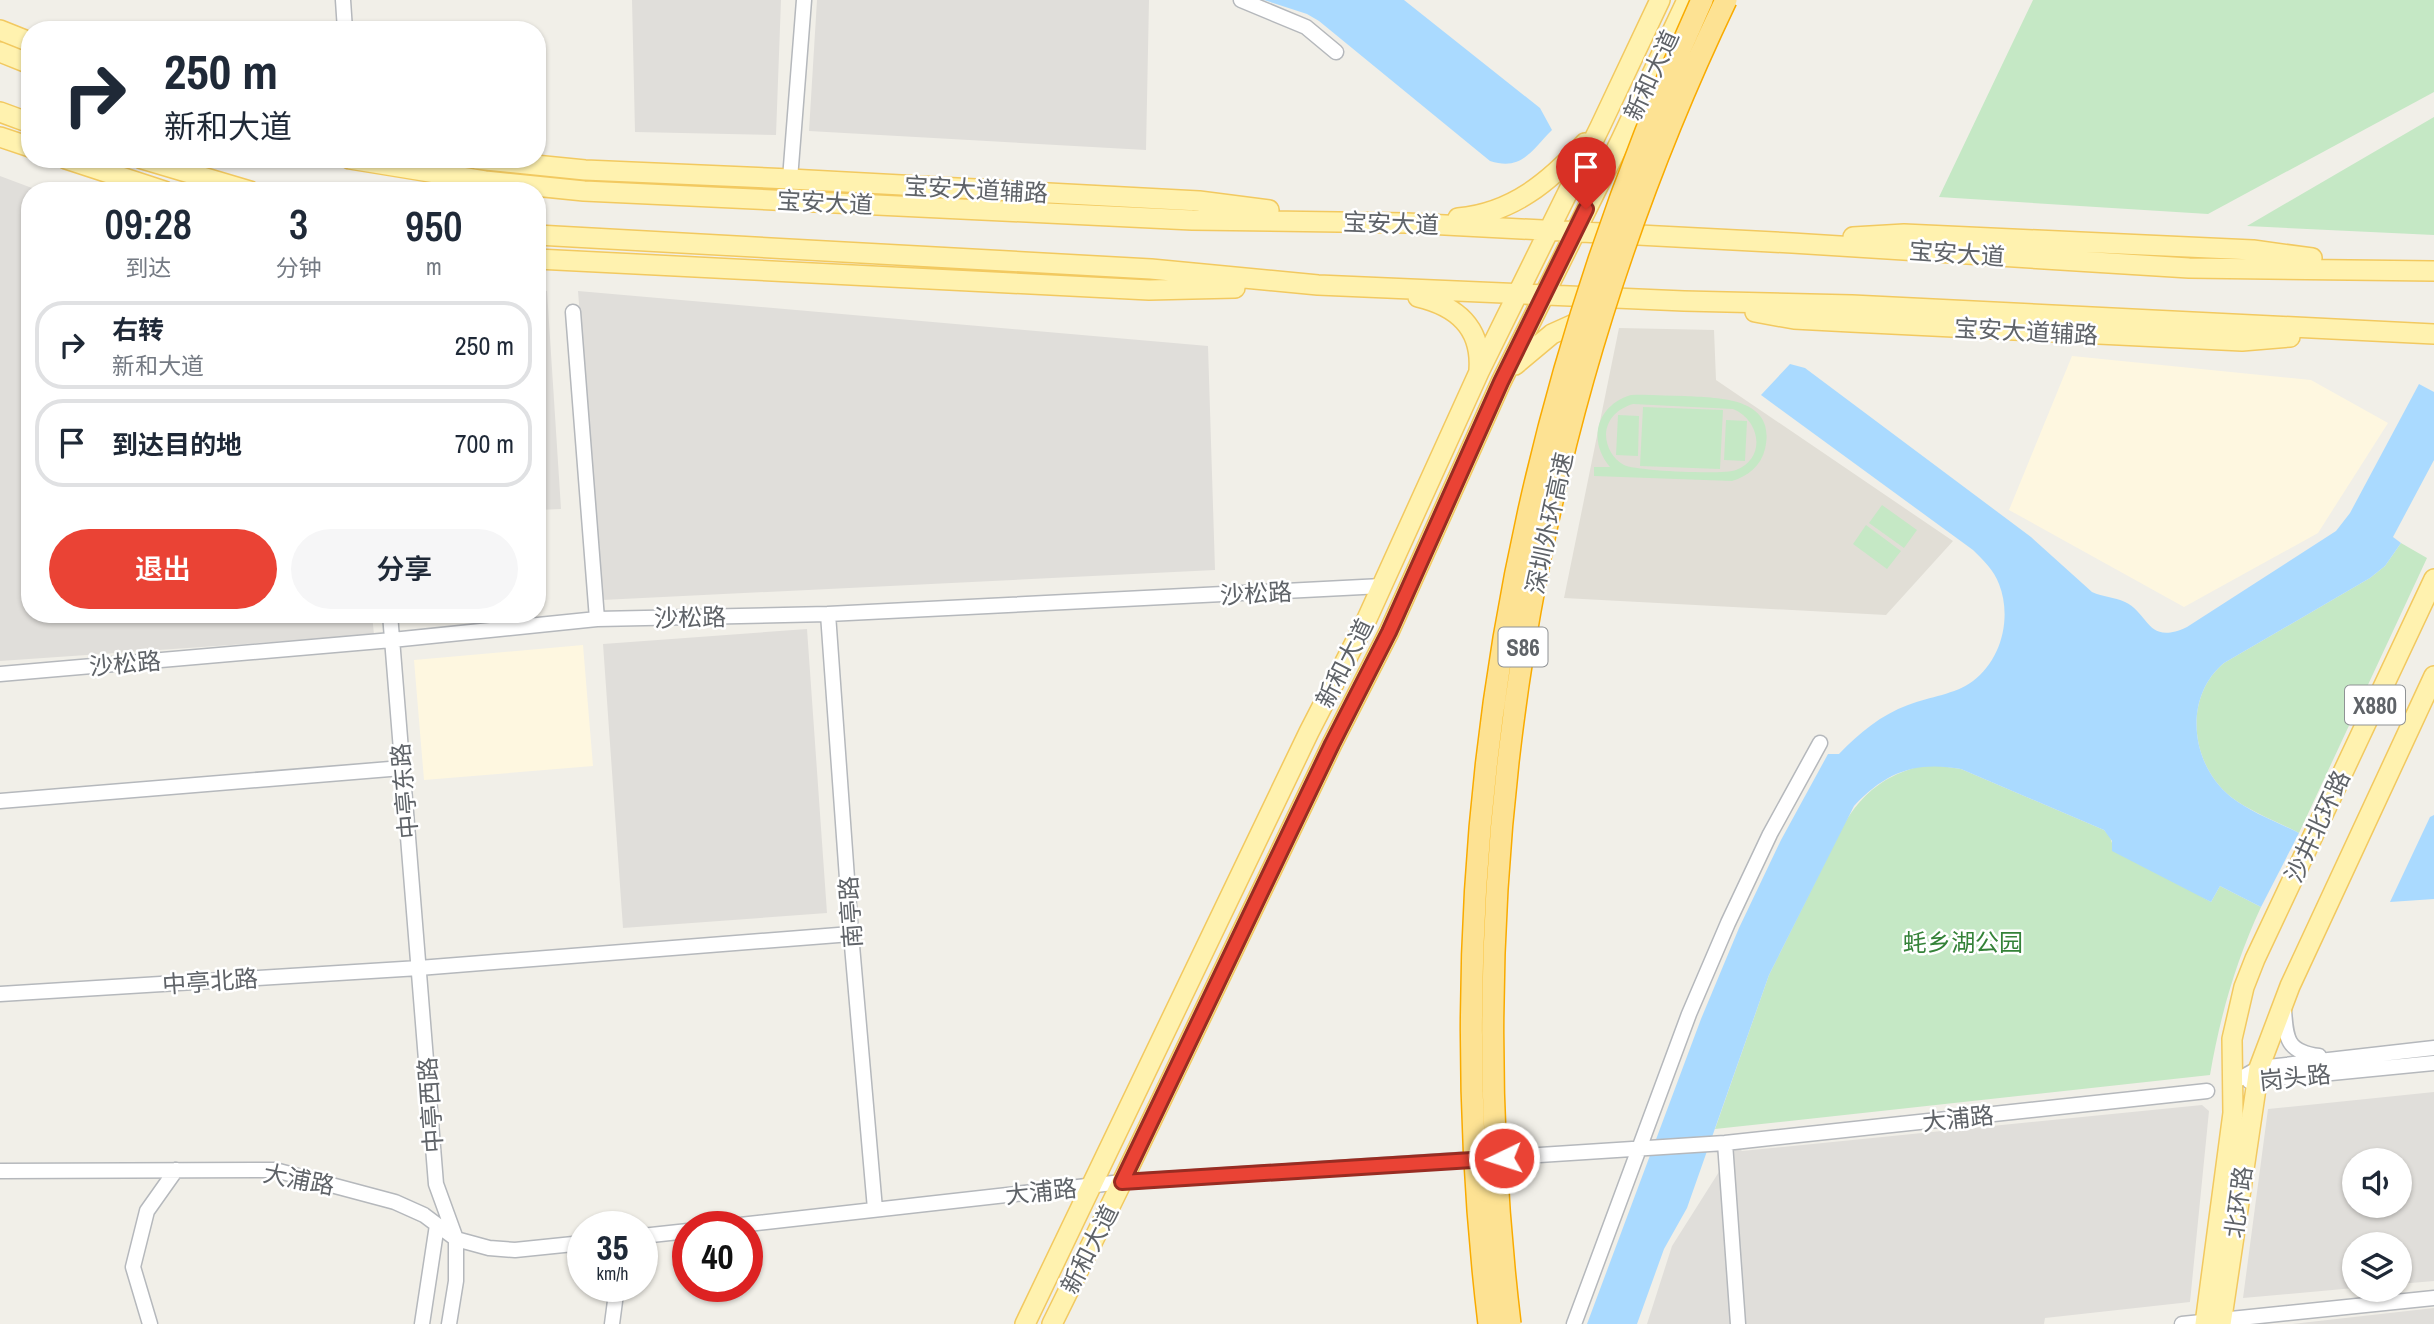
<!DOCTYPE html>
<html lang="zh">
<meta charset="utf-8">
<style>
body{margin:0;font-family:"Archivo Narrow","Noto Sans SC",sans-serif;background:#f6f6f7;color:#1f2937;height:100vh;display:flex;flex-direction:column;font-size:26px;white-space:nowrap}
*{box-sizing:border-box;margin:0}
p{font-size:23px;color:#747a83}
.icon{flex:none;width:38px;height:38px;fill:none;stroke:currentColor;stroke-width:2;stroke-linecap:round;stroke-linejoin:round}
.map{position:relative;flex:1;overflow:hidden}
.side{position:absolute;left:21px;top:182px;width:525px;height:441px;display:flex;flex-direction:column;background:#fff;border-radius:28px;box-shadow:0 2px 5px #0004}
.side>*{flex:none}
.hud{position:absolute;left:21px;top:21px;width:525px;height:147px;border-radius:28px;box-shadow:0 2px 5px #0004;background:#fff;color:#1f2937;overflow:hidden}
.fabs{position:absolute;left:2342px;top:1148px;display:grid;gap:14px}
.fabs a{display:grid;place-items:center;width:70px;height:70px;border-radius:50%;background:#fff;box-shadow:0 2px 5px #0004;font-size:35px}
.speed{position:absolute;left:567px;top:1211px;display:flex;gap:14px;font-size:35px;font-weight:700;text-align:center}
.speed>*{display:grid;place-content:center;width:91px;height:91px;border-radius:50%;background:#fff;box-shadow:0 2px 5px #0004;line-height:1}
.speed small{font-size:18px;font-weight:400}
.speed .limit{border:10px solid #d22;background:#fff;color:#111}
.pin{position:absolute;display:grid;place-items:center;width:60px;height:60px;color:#fff;margin:-72px -30px;border-radius:50% 50% 50% 0;rotate:-45deg;box-shadow:0 0 7px #0007}
.pin .icon{rotate:45deg}
.me{position:absolute;width:77px;margin:-38px;rotate:266deg;stroke-linejoin:round;filter:drop-shadow(0 0 5px #0008)}
.turn{display:flex;align-items:center;gap:24px;height:147px;padding:0 28px;font-size:32px}
.turn .icon{width:91px;height:91px;stroke-width:2.5}
.turn b{display:block;font-size:49px;line-height:60px}
.eta{display:flex;justify-content:space-evenly;align-items:center;height:119px;text-align:center}
.eta b{font-size:42px;font-weight:600;line-height:49px}
.cta{display:flex;gap:14px;margin-top:auto;padding:14px 28px}
.cta a{flex:1;height:80px;border-radius:42px;background:#ea4335;color:#fff;font-size:28px;font-weight:600;line-height:80px;text-align:center}
.cta a+a{background:#f6f6f7;color:#1f2937}
ul{padding:0;list-style:none}
li{display:flex;align-items:center;gap:21px;height:88px;margin:0 14px 10px;padding:0 14px;border:4px solid #e0e1e3;border-radius:28px}
li div{flex:1}
li b{display:block;font-size:26px}
li em{font-style:normal}
.map>svg:first-child{display:block}
.commercial{fill:#fef7e0}
.industrial{fill:#e0deda;fill-rule:evenodd}
.education{fill:#e1ded6}
.green{fill:#c5e8c5;fill-rule:evenodd}
.water{fill:#aadaff}
.lines{fill:none;stroke-linecap:round;stroke-linejoin:round}
.minor-casing{stroke:#b5b8bc;stroke-width:17}
.major-casing{stroke:#f2c960;stroke-width:22}
.minor{stroke:#fff;stroke-width:14}
.major{stroke:#fff2af;stroke-width:19}
.highway-bridge-casing{stroke:#f9ab00;stroke-width:24;stroke-linecap:butt}
.highway-bridge{stroke:#fde293;stroke-width:21}
.route-casing{stroke:#982c22;stroke-width:18}
.route{stroke:#ea4335;stroke-width:12}
.labels{text-anchor:middle;dominant-baseline:central;stroke-width:5;stroke-linejoin:round;paint-order:stroke}
.shield{fill:#fff;stroke:#8f9295;stroke-width:2}
.shield-label{font-size:23px;font-weight:bold;fill:#5f6368}
.street-label{font-size:24px;fill:#5f6368;stroke:#fff}
.park-label{font-size:24px;fill:#348238;stroke:#fff}
</style>
<div class="map">
<svg width="2434" height="1324" viewBox="0 0 2434 1324">
<rect width="100%" height="100%" fill="#f1efe8"/>
<path class="commercial" d="M 2072,356 L 2311,380 L 2388,423 L 2318,533 L 2184,607 L 2009,510 Z
M 583,645 L 593,766 L 424,780 L 414,660 Z"/>
<path class="industrial" d="M 632,0 L 781,0 L 776,135 L 635,132 Z
M 817,0 L 1149,0 L 1146,150 L 809,131 Z
M 0,176 L 40,191 L 30,191 L 30,614 L 372,614 L 374,635 L 0,661 Z
M 537,290 L 547,291 L 561,509 L 537,510 Z
M 578,291 L 1208,346 L 1215,570 L 602,600 Z
M 807,629 L 827,913 L 623,928 L 603,644 Z
M 2434,1092 L 2434,1281 L 2399,1284 L 2399,1244 L 2354,1244 L 2354,1288 L 2243,1298 L 2268,1109 ZM 2399,1160 L 2399,1206 L 2354,1206 L 2354,1160 Z
M 2202,1105 L 2209,1111 L 2190,1302 L 2045,1318 L 2044,1324 L 1647,1324 L 1672,1246 L 1736,1145 L 1742,1151 Z
M 2434,1308 L 2434,1324 L 2292,1324 Z"/>
<path class="education" d="M 1619,328 L 1714,330 L 1716,380 L 1953,541 L 1886,615 L 1564,598 Z"/>
<path class="green" d="M 2033,0 L 2434,0 L 2434,92 L 2208,214 L 1939,197 Z
M 2434,117 L 2434,235 L 2247,226 Z
M 1631,395 C 1649,394 1667,396 1685,396 C 1719,398 1777,397 1765,449 C 1761,466 1748,476 1732,481 L 1594,476 L 1594,467 L 1610,467 C 1587,440 1597,405 1631,395 ZM 1633,404 L 1733,409 C 1760,420 1767,458 1736,470 C 1725,475 1635,471 1624,465 C 1613,459 1606,447 1606,434 C 1607,418 1619,408 1633,404 Z
M 1643,407 L 1723,410 L 1720,469 L 1640,466 Z
M 1618,415 L 1639,416 L 1638,456 L 1616,455 Z
M 1726,420 L 1747,421 L 1745,461 L 1724,460 Z
M 1882,505 L 1917,530 L 1904,548 L 1869,523 Z
M 1866,525 L 1901,551 L 1887,569 L 1853,544 Z
M 2401,543 L 2427,558 L 2299,833 C 2278,822 2249,811 2231,797 C 2190,764 2183,697 2224,663 L 2370,578 L 2385,566 Z
M 1921,766 L 1941,766 L 1961,769 L 2104,830 L 2110,837 L 2113,846 L 2211,902 L 2220,886 L 2261,907 C 2236,961 2220,1016 2210,1075 L 1715,1129 L 1769,975 L 1844,824 C 1863,792 1886,775 1921,766 Z"/>
<path class="water" d="M 1264,0 L 1404,0 L 1540,108 L 1552,130 C 1531,151 1522,171 1490,161 L 1319,21 L 1307,14 Z
M 1790,364 L 1805,368 L 2031,537 L 2092,592 C 2103,597 2114,597 2125,602 C 2149,613 2147,646 2187,627 L 2336,531 L 2350,513 L 2419,384 L 2434,392 L 2434,460 L 2393,537 L 2401,543 L 2385,566 L 2370,578 L 2224,663 C 2183,697 2190,764 2231,797 C 2250,812 2277,822 2299,833 L 2261,907 L 2220,886 L 2211,902 L 2112,851 L 2112,841 L 2104,830 L 1961,769 C 1915,761 1886,772 1854,806 L 1769,975 L 1687,1208 L 1664,1249 L 1637,1324 L 1587,1324 L 1701,1019 L 1739,928 L 1781,840 L 1828,754 L 1839,754 C 1859,733 1881,715 1908,705 C 1931,696 1954,695 1973,681 C 2002,659 2012,617 1999,584 C 1994,570 1983,560 1973,550 L 1761,395 Z
M 2434,815 L 2434,899 L 2390,902 L 2430,817 Z"/>
<g class="lines">
<g class="minor-casing">
<path id="minor" d="M 343,0 L 345,30
M 1241,0 L 1306,27 L 1336,52
M 790,179 L 804,0
M 573,312 L 597,619
M 390,614 L 436,1184 L 456,1239 L 456,1281 L 449,1324
M 828,614 L 851,934 L 875,1209
M 0,674 L 392,640 L 597,619 L 828,614 L 1382,586
M 0,801 L 402,768
M 0,994 L 419,968 L 851,934
M 2284,1010 C 2286,1039 2287,1052 2319,1056
M 2249,1081 L 2434,1063
M 2234,1082 L 2259,1068 L 2434,1048
M 1725,1143 L 1738,1324
M 0,1171 L 275,1170 L 395,1202 L 424,1215 L 456,1239 L 489,1248 L 515,1250 L 583,1243
M 722,1227 L 1122,1182 L 1725,1143 L 2207,1091
M 642,1236 L 688,1231
M 150,1324 L 133,1267 L 147,1211 L 176,1170
M 422,1324 L 437,1225
M 612,1324 L 617,1286
M 1574,1324 L 1689,1014 L 1728,923 L 1770,834 L 1820,743
M 2182,1324 L 2434,1298"/>
</g>
<g class="major-casing">
<path id="major" d="M 0,30 L 30,42
M 0,52 L 30,64
M 0,112 L 30,123
M 0,137 L 30,147
M 66,159 L 164,191
M 142,159 L 250,191
M 350,159 L 485,181 L 584,191 L 1192,220 L 1407,223 L 1792,243 L 2189,268 L 2434,271
M 476,159 L 585,170 L 790,179 L 1199,201 L 1269,210
M 1458,218 C 1513,213 1550,181 1585,143
M 537,235 L 1151,269 L 1318,285 L 1684,301 L 1852,305 L 2434,334
M 1853,237 L 1904,234 L 2253,250 L 2312,258
M 537,259 L 1149,290 L 1235,288
M 1418,297 C 1456,306 1482,327 1479,370
M 1755,312 L 1794,319 L 1851,322 L 2242,341 L 2290,337
M 1515,365 L 1552,334 L 1592,316
M 1025,1324 L 1309,732 L 1366,621 L 1479,372 L 1600,127 L 1660,0
M 1052,1324 L 1122,1182 L 1332,744 L 1389,632 L 1501,382 L 1621,140 L 1687,0
M 2205,1324 L 2233,1113 L 2232,1039 L 2244,987 L 2255,959 L 2434,579
M 2221,1324 L 2259,1068 L 2290,986 L 2434,676"/>
</g>
<use href="#minor" class="minor"/>
<use href="#major" class="major"/>
<g class="highway-bridge-casing">
<path id="highway-bridge" d="M 1489,1324 C 1434,863 1509,422 1702,0
M 1510,1324 C 1456,871 1529,412 1726,0"/>
</g>
<use href="#highway-bridge" class="highway-bridge"/>
</g>
<g class="lines">
<g class="route-casing">
<path id="route" d="M 1504,1158 L 1122,1182 L 1332,744 L 1389,632 L 1501,382 L 1586,209"/>
</g>
<use href="#route" class="route"/>
</g>
<g class="labels">
<g class="shield">
<rect x="1498.5" y="627.5" width="49" height="39" rx="5"/>
<rect x="2345" y="685.5" width="60" height="39" rx="5"/>
</g>
<g class="shield-label">
<text x="1523" y="647">S86</text>
<text x="2375" y="705">X880</text>
</g>
<g class="street-label">
<text transform="translate(1651 75) rotate(-65)">新和大道</text>
<text transform="translate(976 189) rotate(3)">宝安大道辅路</text>
<text transform="translate(825 202) rotate(3)">宝安大道</text>
<text transform="translate(1391 223) rotate(2)">宝安大道</text>
<text transform="translate(1957 253) rotate(4)">宝安大道</text>
<text transform="translate(2026 331) rotate(3)">宝安大道辅路</text>
<text transform="translate(1549 523) rotate(-78)">深圳外环高速</text>
<text transform="translate(1256 593) rotate(-3)">沙松路</text>
<text transform="translate(690 617) rotate(-1)">沙松路</text>
<text transform="translate(125 663) rotate(-5)">沙松路</text>
<text transform="translate(1344 663) rotate(-63)">新和大道</text>
<text transform="translate(404 791) rotate(-95)">中亭东路</text>
<text transform="translate(2317 826) rotate(-65)">沙井北环路</text>
<text transform="translate(850 912) rotate(-94)">南亭路</text>
<text transform="translate(210 981) rotate(-4)">中亭北路</text>
<text transform="translate(2295 1077) rotate(-6)">岗头路</text>
<text transform="translate(430 1105) rotate(-94)">中亭西路</text>
<text transform="translate(1958 1118) rotate(-6)">大浦路</text>
<text transform="translate(299 1179) rotate(11)">大浦路</text>
<text transform="translate(1041 1191) rotate(-6)">大浦路</text>
<text transform="translate(2238 1202) rotate(-82)">北环路</text>
<text transform="translate(1089 1249) rotate(-63)">新和大道</text>
</g>
<g class="park-label">
<text x="1963" y="942">蚝乡湖公园</text>
</g>
</g>
</svg>
<div class="fabs">
<a><svg class="icon" aria-label="sound" viewBox="0 0 24 24"><path d="M4 9h4l5-4v14l-5-4H4zM17 9q2 3 0 6"/></svg></a>
<a><svg class="icon" aria-label="layers" viewBox="0 0 24 24"><path d="M12 4l9 5-9 5-9-5zM3 14l9 5 9-5"/></svg></a>
</div>
<div class="speed"><div>35<small>km/h</small></div><div class="limit">40</div></div>
<div class="pin" style="left:1586px;top:209px;background:#d93025"><svg class="icon" aria-label="arrive" viewBox="0 0 24 24"><path d="M6 21V4h12l-3 4 3 4H6"/></svg></div>
<svg class="me" style="left:1504px;top:1158px" viewBox="-20 -20 40 40"><circle r="17" fill="#ea4335" stroke="#fff" stroke-width="3"/><path d="M0-11L8 9 0 5-8 9z" fill="#fff"/></svg>
<div class="hud">
<div class="turn"><svg class="icon" aria-label="right" viewBox="0 0 24 24"><path d="M7 20v-9h11M14 6l5 5-5 5"/></svg><div><b>250 m</b>新和大道</div></div>
</div>
<section class="side">
<div class="eta">
<div><b>09:28</b><p>到达</p></div>
<div><b>3</b><p>分钟</p></div>
<div><b>950</b><p>m</p></div>
</div>
<ul>
<li><svg class="icon" aria-label="right" viewBox="0 0 24 24"><path d="M7 20v-9h11M14 6l5 5-5 5"/></svg><div><b>右转</b><p>新和大道</p></div><em>250 m</em></li>
<li><svg class="icon" aria-label="arrive" viewBox="0 0 24 24"><path d="M6 21V4h12l-3 4 3 4H6"/></svg><div><b>到达目的地</b></div><em>700 m</em></li>
</ul>
<div class="cta"><a>退出</a><a>分享</a></div>
</section>
</div>
